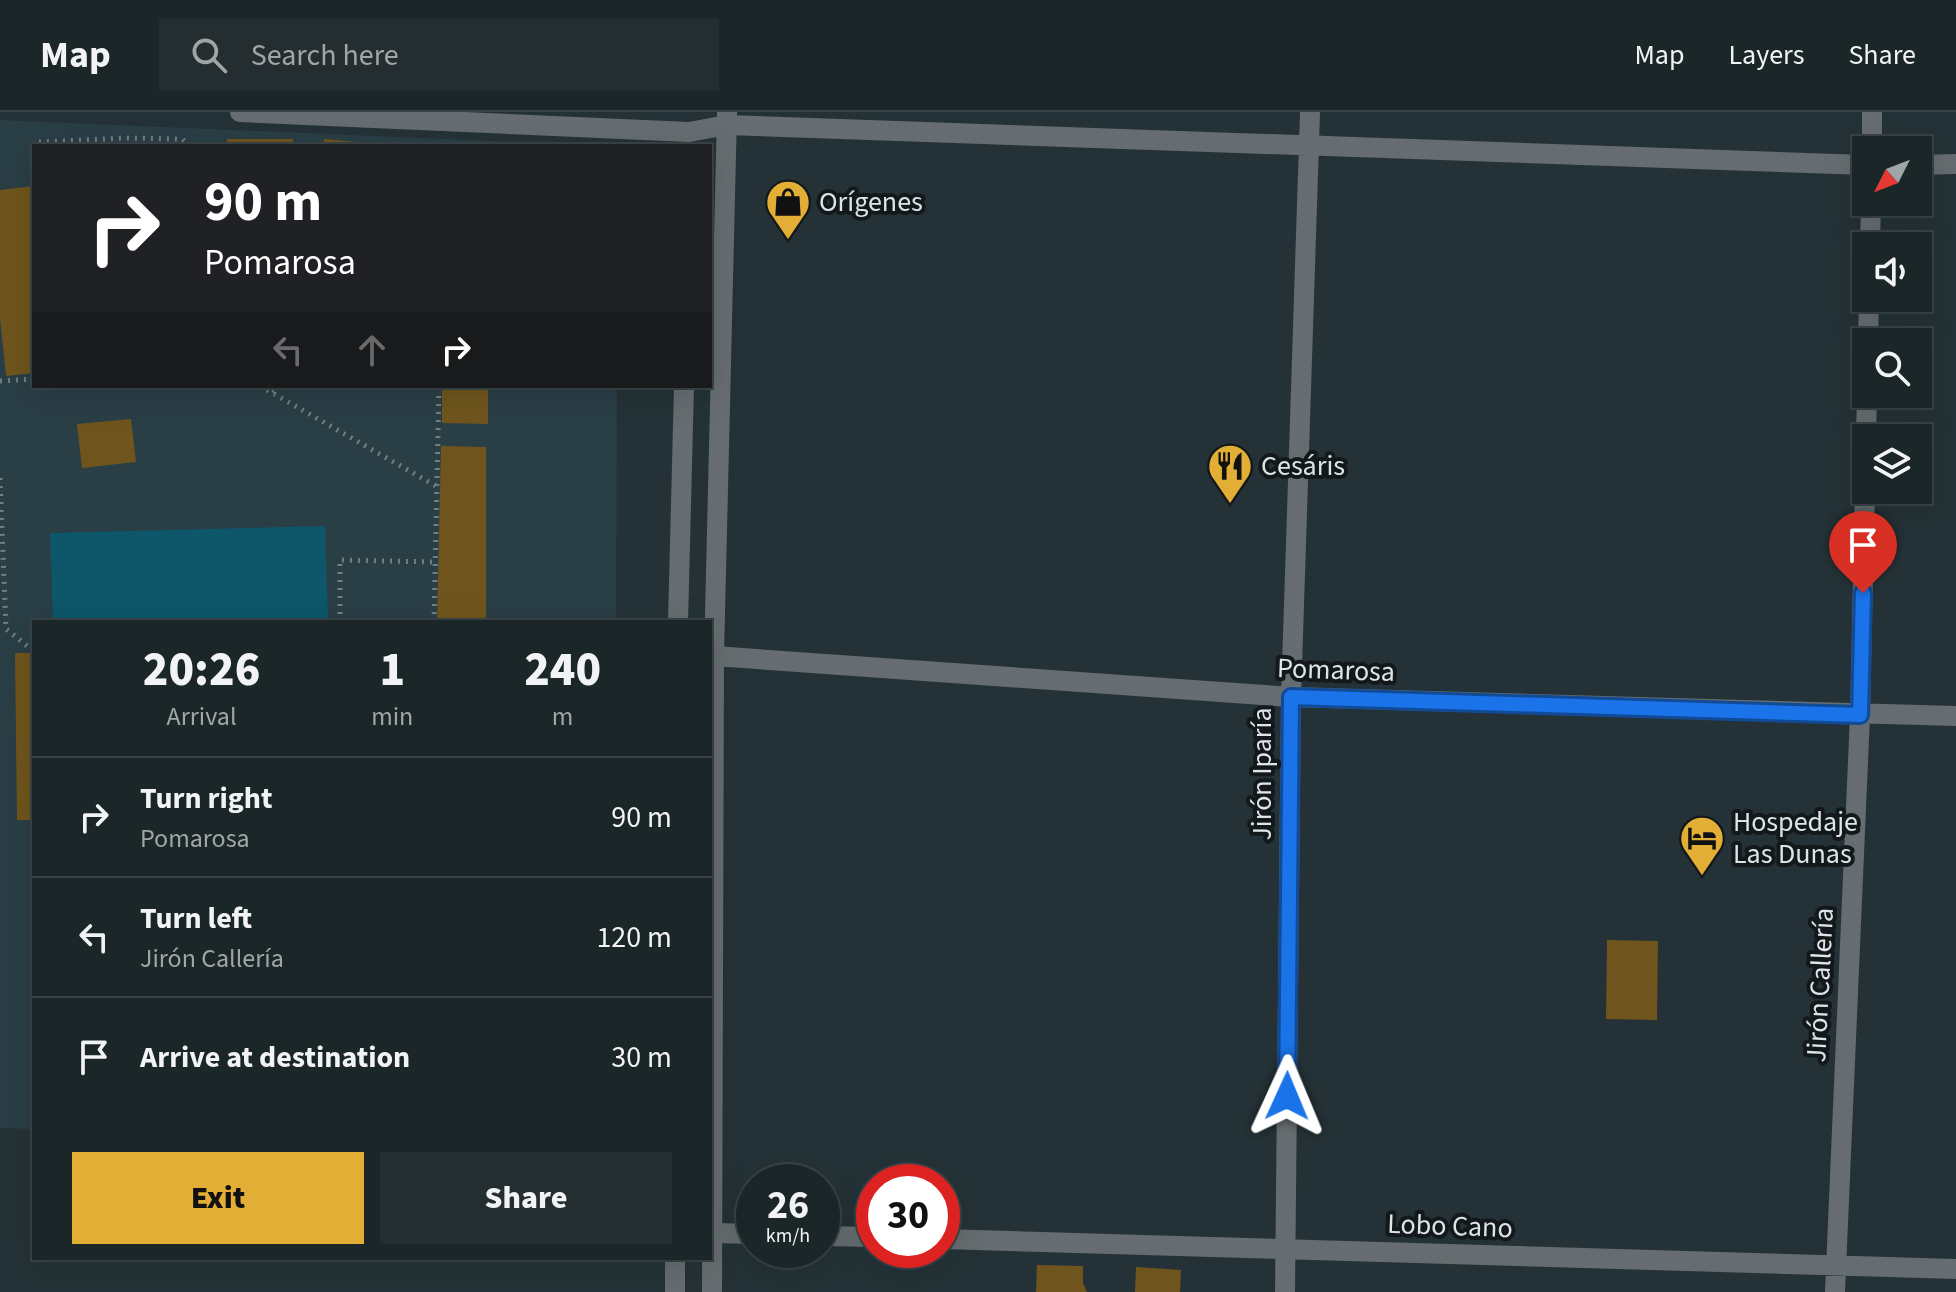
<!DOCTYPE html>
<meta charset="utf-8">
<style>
body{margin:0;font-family:"Source Sans 3",sans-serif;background:#242e31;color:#f1f3f6;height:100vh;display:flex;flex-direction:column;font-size:30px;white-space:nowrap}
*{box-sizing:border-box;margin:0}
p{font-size:26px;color:#a0a5a8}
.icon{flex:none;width:44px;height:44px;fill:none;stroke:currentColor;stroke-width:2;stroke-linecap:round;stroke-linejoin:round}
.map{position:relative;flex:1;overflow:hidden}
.panel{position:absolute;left:32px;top:508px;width:680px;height:640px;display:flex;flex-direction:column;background:#1b2629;border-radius:0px;box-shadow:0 8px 32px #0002,0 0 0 2px #394346}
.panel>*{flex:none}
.guide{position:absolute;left:32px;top:32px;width:680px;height:244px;border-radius:0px;box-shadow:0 8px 32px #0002,0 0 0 2px #394346;background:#202124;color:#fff;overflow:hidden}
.needle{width:52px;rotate:228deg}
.controls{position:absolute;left:1852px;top:24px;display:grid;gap:16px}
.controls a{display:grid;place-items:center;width:80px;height:80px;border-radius:0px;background:#1b2629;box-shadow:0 8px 32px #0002,0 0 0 2px #394346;font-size:40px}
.speed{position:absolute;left:736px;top:1052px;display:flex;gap:16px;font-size:40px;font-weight:700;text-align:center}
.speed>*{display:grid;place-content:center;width:104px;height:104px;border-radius:50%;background:#1b2629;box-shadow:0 8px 32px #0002,0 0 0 2px #394346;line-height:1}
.speed small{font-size:20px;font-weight:400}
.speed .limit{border:12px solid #d22;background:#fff;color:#111}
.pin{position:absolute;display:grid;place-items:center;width:68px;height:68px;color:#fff;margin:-82px -34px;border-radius:50% 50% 50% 0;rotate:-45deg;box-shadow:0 0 8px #0007}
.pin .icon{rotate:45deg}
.me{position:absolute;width:88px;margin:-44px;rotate:1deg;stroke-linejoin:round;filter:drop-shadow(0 0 6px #0008)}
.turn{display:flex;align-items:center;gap:28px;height:168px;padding:0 40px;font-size:36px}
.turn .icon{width:104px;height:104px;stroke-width:2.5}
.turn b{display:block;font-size:56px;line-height:68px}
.lanes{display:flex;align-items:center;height:76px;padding:0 40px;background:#0003;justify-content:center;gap:40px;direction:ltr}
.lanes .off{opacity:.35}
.eta{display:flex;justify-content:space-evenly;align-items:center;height:136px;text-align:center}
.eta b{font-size:48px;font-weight:800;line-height:56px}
.action{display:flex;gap:16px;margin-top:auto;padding:16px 40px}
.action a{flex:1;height:92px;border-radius:0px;background:#e3ae35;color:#111;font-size:32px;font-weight:800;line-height:92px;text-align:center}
.action a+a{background:#242e31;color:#f1f3f6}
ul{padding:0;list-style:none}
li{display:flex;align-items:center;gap:24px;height:120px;padding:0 40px;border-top:2px solid #394346}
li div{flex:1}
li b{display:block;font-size:30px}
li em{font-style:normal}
header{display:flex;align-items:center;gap:48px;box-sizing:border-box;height:112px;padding:0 40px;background:#1b2629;border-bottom:2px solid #394346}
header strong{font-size:38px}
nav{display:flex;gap:44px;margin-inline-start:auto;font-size:28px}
.search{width:560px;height:72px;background:#242e31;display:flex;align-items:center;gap:20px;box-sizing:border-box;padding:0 28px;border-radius:0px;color:#a0a5a8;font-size:30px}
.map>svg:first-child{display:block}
.built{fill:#2a3e46}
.green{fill:#0e566a}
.building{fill:#6f551d}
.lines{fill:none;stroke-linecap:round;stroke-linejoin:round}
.path{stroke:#727e82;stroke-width:5;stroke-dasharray:2 6;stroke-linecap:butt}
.minor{stroke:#666d70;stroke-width:20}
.route-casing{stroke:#114b97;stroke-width:20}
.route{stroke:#1a73e8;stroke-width:14}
.labels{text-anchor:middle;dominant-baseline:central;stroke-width:8;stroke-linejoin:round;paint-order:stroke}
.poi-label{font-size:28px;fill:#dde5e8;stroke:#13191b;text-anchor:start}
.street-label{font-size:28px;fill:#dde5e8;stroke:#13191b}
</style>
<header>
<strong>Map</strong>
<div class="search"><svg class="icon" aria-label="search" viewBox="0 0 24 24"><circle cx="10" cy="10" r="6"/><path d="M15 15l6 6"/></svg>Search here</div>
<nav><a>Map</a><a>Layers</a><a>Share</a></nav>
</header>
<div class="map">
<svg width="1956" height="1180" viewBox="0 0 1956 1180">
<rect width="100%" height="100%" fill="#243237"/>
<path class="built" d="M 0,8 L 610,34 L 34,34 L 34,274 L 617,274 L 616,510 L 34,510 L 34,1017 L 0,1016 Z"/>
<path class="green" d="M 325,414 L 328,510 L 53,510 L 50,421 Z"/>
<path class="building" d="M 227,27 L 293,27 L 293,34 L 227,34 Z
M 324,27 L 357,30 L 357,34 L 323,34 Z
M 34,74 L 34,261 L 6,264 L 0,206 L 0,78 Z
M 442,274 L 488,274 L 488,312 L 442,311 Z
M 131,307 L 136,350 L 82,356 L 77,312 Z
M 441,334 L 486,335 L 486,510 L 437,510 Z
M 15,541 L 34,541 L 34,708 L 17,708 Z
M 1607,828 L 1658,829 L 1657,908 L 1606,907 Z
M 1037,1153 L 1083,1154 L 1083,1171 L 1087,1180 L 1036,1180 Z
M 1136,1155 L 1181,1158 L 1180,1180 L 1135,1180 Z"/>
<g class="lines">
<path class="path" d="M 39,30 L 125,26 L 182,27 L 189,34
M 0,269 L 34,267
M 260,274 L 436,374
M 273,281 L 281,274
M 0,366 L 6,517 L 31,537
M 340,510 L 340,448 L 434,450
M 434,510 L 439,274"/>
<path class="minor" d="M 240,0 L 689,20 L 727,13 L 1866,53
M 1872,38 L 1872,0
M 1918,53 L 1956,52
M 1870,134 L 1871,90
M 1868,230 L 1869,186
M 1866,326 L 1867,282
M 678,510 L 684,274
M 714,544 L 1291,585 L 1956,604
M 713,1121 L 754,1122
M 822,1124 L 874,1125
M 942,1127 L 1956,1157
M 675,1180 L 675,1146
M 712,1180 L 714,544 L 727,0
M 1285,1180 L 1291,585 L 1310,0
M 1835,1180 L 1860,603 L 1866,329"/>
</g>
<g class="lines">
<g class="route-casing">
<path id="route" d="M 1287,984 L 1291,585 L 1860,603 L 1863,481"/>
</g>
<use href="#route" class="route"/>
</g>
<defs>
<g id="shop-pin" transform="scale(2.3)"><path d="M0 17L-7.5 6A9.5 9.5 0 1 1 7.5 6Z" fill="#e3ae35" stroke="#13191b"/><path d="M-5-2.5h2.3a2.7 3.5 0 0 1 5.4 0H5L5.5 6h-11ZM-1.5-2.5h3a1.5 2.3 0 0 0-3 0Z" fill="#111"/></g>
<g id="restaurant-pin" transform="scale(2.3)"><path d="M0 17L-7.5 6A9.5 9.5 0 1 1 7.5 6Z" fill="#e3ae35" stroke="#13191b"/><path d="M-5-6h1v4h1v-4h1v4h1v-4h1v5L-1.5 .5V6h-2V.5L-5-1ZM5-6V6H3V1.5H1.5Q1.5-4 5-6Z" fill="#111"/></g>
<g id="hotel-pin" transform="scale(2.3)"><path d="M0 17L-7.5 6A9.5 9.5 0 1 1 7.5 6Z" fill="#e3ae35" stroke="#13191b"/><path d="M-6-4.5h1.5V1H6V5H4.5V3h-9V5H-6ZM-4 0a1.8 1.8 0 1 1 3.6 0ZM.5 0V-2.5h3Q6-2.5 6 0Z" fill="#111"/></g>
</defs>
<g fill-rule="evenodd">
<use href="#shop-pin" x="788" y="90"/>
<use href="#restaurant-pin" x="1230" y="354"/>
<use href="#hotel-pin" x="1702" y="726"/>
</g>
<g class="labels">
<g class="poi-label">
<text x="819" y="90">Orígenes</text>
<text x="1261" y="354">Cesáris</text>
<text x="1733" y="710">Hospedaje<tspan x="1733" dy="32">Las Dunas</tspan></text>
</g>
<g class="street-label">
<text transform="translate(1336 558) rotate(2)">Pomarosa</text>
<text transform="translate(1262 662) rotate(-90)">Jirón Iparía</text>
<text transform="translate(1820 873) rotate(-87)">Jirón Callería</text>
<text transform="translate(1450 1114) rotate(2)">Lobo Cano</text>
</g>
</g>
</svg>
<div class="controls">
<a><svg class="needle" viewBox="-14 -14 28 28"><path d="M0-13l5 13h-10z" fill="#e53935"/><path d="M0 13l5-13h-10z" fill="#a0a5a8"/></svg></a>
<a><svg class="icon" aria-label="sound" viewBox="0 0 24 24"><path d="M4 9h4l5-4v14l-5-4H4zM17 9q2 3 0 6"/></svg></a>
<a><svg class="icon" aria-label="search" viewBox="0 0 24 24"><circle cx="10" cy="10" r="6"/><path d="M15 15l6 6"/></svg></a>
<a><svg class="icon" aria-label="layers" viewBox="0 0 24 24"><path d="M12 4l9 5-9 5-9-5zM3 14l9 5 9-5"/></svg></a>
</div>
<div class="speed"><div>26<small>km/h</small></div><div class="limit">30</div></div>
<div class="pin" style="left:1863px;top:481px;background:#d93025"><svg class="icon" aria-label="arrive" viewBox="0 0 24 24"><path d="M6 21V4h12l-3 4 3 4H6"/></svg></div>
<svg class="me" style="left:1287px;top:984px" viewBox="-20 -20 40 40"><path d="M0-17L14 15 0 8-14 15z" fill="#1a73e8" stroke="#fff" stroke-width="4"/></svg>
<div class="guide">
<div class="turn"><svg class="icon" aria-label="right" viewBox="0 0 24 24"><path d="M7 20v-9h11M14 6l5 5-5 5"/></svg><div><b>90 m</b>Pomarosa</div></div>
<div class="lanes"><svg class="icon off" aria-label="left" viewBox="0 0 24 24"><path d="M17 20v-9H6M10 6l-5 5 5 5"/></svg><svg class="icon off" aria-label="ahead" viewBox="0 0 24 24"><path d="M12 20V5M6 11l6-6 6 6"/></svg><svg class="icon" aria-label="right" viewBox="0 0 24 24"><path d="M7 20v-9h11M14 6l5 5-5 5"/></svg></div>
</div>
<section class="panel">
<div class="eta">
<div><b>20:26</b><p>Arrival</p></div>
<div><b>1</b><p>min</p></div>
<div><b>240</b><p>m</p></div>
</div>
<ul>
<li><svg class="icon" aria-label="right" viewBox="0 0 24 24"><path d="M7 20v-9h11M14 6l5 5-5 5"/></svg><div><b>Turn right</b><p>Pomarosa</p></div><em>90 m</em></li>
<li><svg class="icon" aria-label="left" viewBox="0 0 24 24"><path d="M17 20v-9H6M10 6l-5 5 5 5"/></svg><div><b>Turn left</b><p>Jirón Callería</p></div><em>120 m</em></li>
<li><svg class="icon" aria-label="arrive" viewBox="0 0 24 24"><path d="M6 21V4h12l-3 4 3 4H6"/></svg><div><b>Arrive at destination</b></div><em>30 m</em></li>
</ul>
<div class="action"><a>Exit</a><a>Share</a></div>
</section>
</div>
